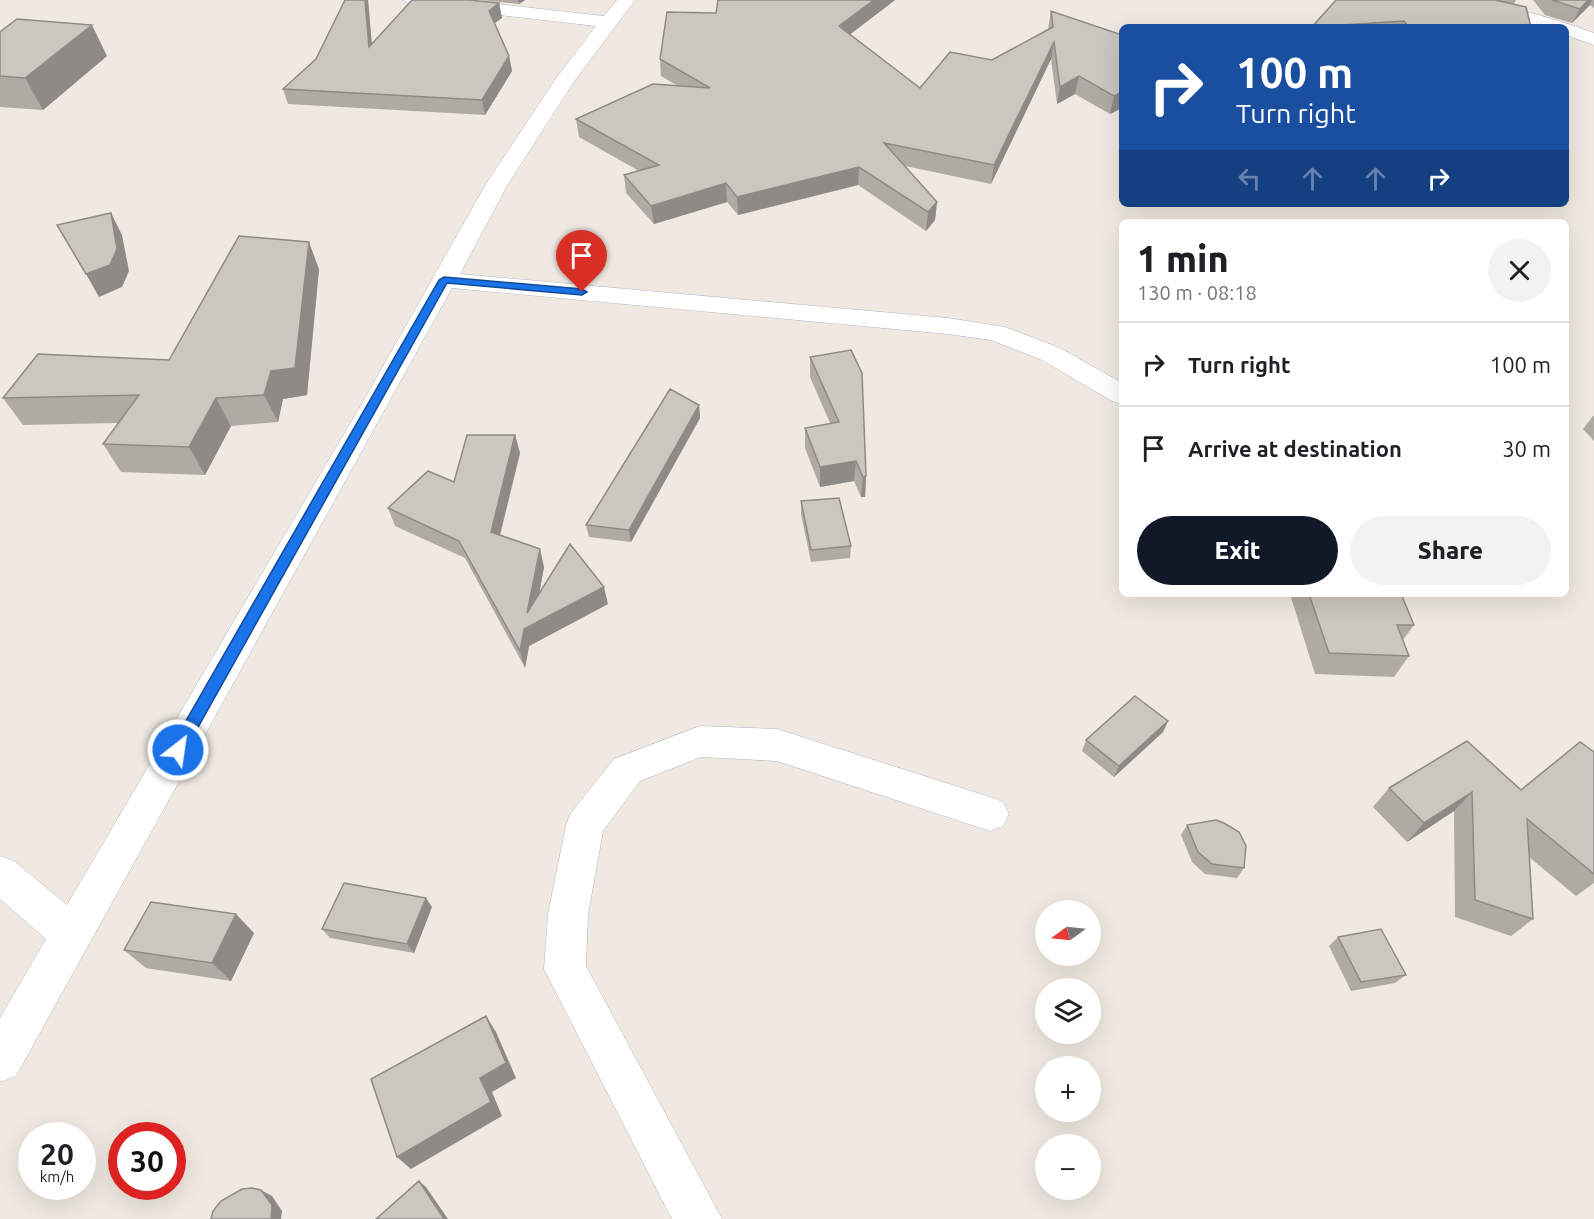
<!DOCTYPE html>
<meta charset="utf-8">
<style>
body{margin:0;font-family:Ubuntu,sans-serif;background:#f2f2f2;color:#202124;height:100vh;display:flex;flex-direction:column;font-size:22px;white-space:nowrap}
*{box-sizing:border-box;margin:0}
p{font-size:20px;color:#757577}
.icon{flex:none;width:33px;height:33px;fill:none;stroke:currentColor;stroke-width:2;stroke-linecap:round;stroke-linejoin:round}
.map{position:relative;flex:1;overflow:hidden}
.details{position:absolute;left:1119px;top:219px;width:450px;height:378px;display:flex;flex-direction:column;background:#fff;border-radius:9px;box-shadow:0 6px 24px #0002}
.details>*{flex:none}
.guide{position:absolute;left:1119px;top:24px;width:450px;height:183px;border-radius:9px;box-shadow:0 6px 24px #0002;background:#1a4fa0;color:#fff;overflow:hidden}
.needle{width:39px;rotate:255deg}
.fabs{position:absolute;left:1035px;top:900px;display:grid;gap:12px}
.fabs a{display:grid;place-items:center;width:66px;height:66px;border-radius:50%;background:#fff;box-shadow:0 6px 24px #0002;font-size:30px}
.speed{position:absolute;left:18px;top:1122px;display:flex;gap:12px;font-size:30px;font-weight:700;text-align:center}
.speed>*{display:grid;place-content:center;width:78px;height:78px;border-radius:50%;background:#fff;box-shadow:0 6px 24px #0002;line-height:1}
.speed small{font-size:15px;font-weight:400}
.speed .limit{border:9px solid #d22;background:#fff;color:#111}
.pin{position:absolute;display:grid;place-items:center;width:51px;height:51px;color:#fff;margin:-62px -26px;border-radius:50% 50% 50% 0;rotate:-45deg;box-shadow:0 0 6px #0007}
.pin .icon{rotate:45deg}
.me{position:absolute;width:66px;margin:-33px;rotate:30deg;stroke-linejoin:round;filter:drop-shadow(0 0 4px #0008)}
.turn{display:flex;align-items:center;gap:21px;height:126px;padding:0 18px;font-size:27px}
.turn .icon{width:78px;height:78px;stroke-width:2.5}
.turn b{display:block;font-size:42px;line-height:51px}
.lanes{display:flex;align-items:center;height:57px;padding:0 18px;background:#0003;justify-content:center;gap:30px;direction:ltr}
.lanes .off{opacity:.35}
.round{display:grid;place-items:center;flex:none;width:63px;height:63px;border-radius:32px;background:#f2f2f2}
.head{display:flex;align-items:center;justify-content:space-between;height:102px;padding:0 18px}
h1{font-size:36px;font-weight:800;line-height:45px}
.cta{display:flex;gap:12px;margin-top:auto;padding:12px 18px}
.cta a{flex:1;height:69px;border-radius:36px;background:#111827;color:#fff;font-size:24px;font-weight:800;line-height:69px;text-align:center}
.cta a+a{background:#f2f2f2;color:#202124}
ul{padding:0;list-style:none}
li{display:flex;align-items:center;gap:18px;height:84px;padding:0 18px;border-top:2px solid #e0e0e0}
li div{flex:1}
li b{display:block;font-size:22px}
li em{font-style:normal}
.map>svg:first-child{display:block}
.lines{fill:none;stroke-linecap:round;stroke-linejoin:round}
.street-casing{stroke:#b4b7c1;stroke-width:1}
.street{fill:#fff;fill-rule:evenodd}
.wall{fill:#afaba4}
.shaded-wall{fill:#8e8b86}
.building{fill:#cbc7bf;stroke:#8e8b86;stroke-width:1.5}
.route{fill:#1a73e8;stroke:#114b97;stroke-width:1.5}
</style>
<div class="map">
<svg width="1594" height="1219" viewBox="0 0 1594 1219">
<rect width="100%" height="100%" fill="#efe9e1"/>
<g class="lines">
<g class="street-casing">
<path id="street" d="M 403,0 L 461,0 L 604,16 L 617,0 L 635,0 L 573,83 L 508,184 L 460,274 L 948,318 L 1005,327 L 1060,348 L 1122,383 L 1122,404 L 1112,401 L 1042,360 L 991,340 L 948,334 L 452,288 L 16,1076 L 0,1082 L 0,1018 L 46,939 L 0,899 L 0,856 L 14,861 L 67,905 L 364,400 L 486,184 L 557,77 L 596,26 L 412,5 Z
M 1439,0 C 1491,0 1545,15 1594,33 L 1594,45 L 1566,35 L 1566,27 L 1536,27 L 1442,4 Z
M 700,726 L 777,729 L 990,797 L 1003,802 L 1009,814 L 1003,826 L 990,831 L 777,761 L 701,757 L 640,781 L 603,831 L 588,914 L 586,966 L 722,1219 L 672,1219 L 544,969 L 548,914 L 566,825 L 571,813 L 614,759 Z"/>
</g>
<use href="#street" class="street"/>
</g>
<path class="wall" d="M 368,0 L 372,44 L 499,3 L 502,18 L 495,23 L 509,56 L 512,71 L 485,115 L 288,104 L 283,89 L 316,59 Z
M 481,0 L 525,0 L 519,4 Z
M 718,0 L 895,0 L 850,34 L 920,88 L 992,60 L 1048,29 L 1051,11 L 1122,35 L 1122,108 L 1110,114 L 1075,94 L 1057,104 L 1051,59 L 991,184 L 905,166 L 937,202 L 935,220 L 926,231 L 858,185 L 738,215 L 727,202 L 654,224 L 626,193 L 624,175 L 639,171 L 579,137 L 576,119 L 678,86 L 661,76 L 660,59 L 716,13 Z
M 1336,0 L 1516,0 L 1514,4 L 1531,27 L 1312,27 Z
M 1533,0 L 1594,0 L 1594,8 L 1590,5 L 1572,23 L 1545,15 Z
M 0,32 L 107,56 L 43,110 L 0,107 Z
M 319,269 L 307,395 L 283,399 L 278,422 L 231,426 L 205,475 L 121,472 L 103,444 L 118,423 L 23,425 L 3,398 L 169,360 Z
M 810,357 L 866,476 L 865,497 L 861,497 L 854,481 L 820,487 L 805,448 L 805,428 L 830,423 L 810,377 Z
M 699,405 L 700,418 L 631,542 L 589,537 L 586,525 Z
M 1593,416 L 1594,416 L 1594,441 L 1583,429 Z
M 515,435 L 520,453 L 500,536 L 544,567 L 539,593 L 608,604 L 529,646 L 525,668 L 465,558 L 395,526 L 388,508 L 454,482 Z
M 801,501 L 851,546 L 850,558 L 811,562 L 801,514 Z
M 1290,594 L 1401,594 L 1414,625 L 1403,640 L 1409,656 L 1394,677 L 1315,674 Z
M 1168,721 L 1163,732 L 1114,777 L 1082,751 L 1086,740 Z
M 1594,752 L 1594,883 L 1576,896 L 1529,857 L 1533,919 L 1511,936 L 1455,917 L 1454,811 L 1407,842 L 1373,807 L 1389,788 L 1521,790 Z
M 1187,825 L 1244,868 L 1237,878 L 1205,874 L 1192,862 L 1181,835 Z
M 432,907 L 414,953 L 330,938 L 322,929 Z
M 254,933 L 231,981 L 146,968 L 124,950 Z
M 1338,937 L 1406,975 L 1395,983 L 1351,991 L 1329,946 Z"/>
<path class="shaded-wall" d="M 365,0 L 368,0 L 373,61 L 369,47 Z
M 518,0 L 525,0 L 519,4 Z
M 874,0 L 895,0 L 839,43 L 839,26 Z
M 1588,0 L 1592,0 L 1590,5 L 1572,23 L 1580,9 Z
M 499,3 L 502,18 L 492,25 L 489,11 Z
M 92,25 L 107,56 L 43,110 L 25,78 Z
M 1054,42 L 1051,59 L 991,184 L 994,165 Z
M 509,56 L 512,71 L 485,115 L 482,100 Z
M 1079,76 L 1075,94 L 1057,104 L 1060,87 Z
M 1122,92 L 1122,108 L 1110,114 L 1114,96 Z
M 859,167 L 858,185 L 738,215 L 737,197 Z
M 726,183 L 727,202 L 654,224 L 651,206 Z
M 937,202 L 935,220 L 926,231 L 928,212 Z
M 111,213 L 122,235 L 129,271 L 122,287 L 99,297 L 86,274 Z
M 309,242 L 319,269 L 307,395 L 283,399 L 278,422 L 264,395 Z
M 216,398 L 231,426 L 205,475 L 189,447 Z
M 699,405 L 700,418 L 631,542 L 629,530 Z
M 515,435 L 520,453 L 496,550 L 491,532 Z
M 856,461 L 854,481 L 820,487 L 820,467 Z
M 866,476 L 865,497 L 861,497 L 863,477 Z
M 540,549 L 544,567 L 534,624 L 604,587 L 608,604 L 529,646 L 525,668 L 520,651 Z
M 1168,721 L 1163,732 L 1114,777 L 1119,766 Z
M 1472,792 L 1454,811 L 1407,842 L 1424,823 Z
M 426,898 L 432,907 L 414,953 L 407,944 Z
M 236,914 L 254,933 L 231,981 L 212,963 Z
M 486,1016 L 496,1032 L 516,1078 L 492,1092 L 502,1116 L 411,1169 L 397,1157 Z
M 419,1181 L 426,1187 L 448,1219 L 444,1219 Z
M 261,1190 L 272,1196 L 282,1211 L 281,1219 L 271,1219 Z"/>
<path class="building" d="M 345,0 L 365,0 L 369,47 L 412,0 L 469,0 L 499,3 L 489,11 L 509,56 L 482,100 L 283,89 L 316,59 Z
M 718,0 L 874,0 L 839,26 L 920,88 L 950,52 L 992,60 L 1053,27 L 1051,11 L 1122,35 L 1122,92 L 1114,96 L 1079,76 L 1060,87 L 1054,42 L 994,165 L 884,143 L 937,202 L 928,212 L 859,167 L 737,197 L 726,183 L 651,206 L 624,175 L 659,165 L 576,119 L 653,84 L 710,88 L 660,59 L 667,12 L 716,13 Z
M 1336,0 L 1495,0 L 1526,7 L 1531,27 L 1409,27 L 1404,21 L 1312,27 Z
M 1552,0 L 1588,0 L 1580,9 Z
M 17,19 L 92,25 L 25,78 L 0,76 L 0,32 Z
M 111,213 L 117,249 L 110,265 L 86,274 L 57,225 Z
M 239,236 L 309,242 L 295,368 L 271,371 L 264,395 L 216,398 L 189,447 L 103,444 L 139,395 L 3,398 L 38,354 L 169,360 Z
M 851,350 L 862,373 L 866,476 L 863,477 L 856,461 L 820,467 L 805,428 L 839,422 L 810,357 Z
M 670,389 L 699,405 L 629,530 L 586,525 Z
M 467,435 L 515,435 L 491,532 L 540,549 L 527,613 L 570,544 L 604,587 L 524,629 L 520,651 L 459,541 L 388,508 L 428,471 L 454,482 Z
M 839,498 L 851,546 L 811,550 L 801,501 Z
M 1309,594 L 1401,594 L 1414,625 L 1397,625 L 1409,656 L 1329,653 Z
M 1135,696 L 1168,721 L 1119,766 L 1086,740 Z
M 1467,741 L 1521,790 L 1580,742 L 1594,752 L 1594,874 L 1527,819 L 1533,919 L 1475,900 L 1472,792 L 1424,823 L 1389,788 Z
M 1216,820 L 1224,823 L 1239,832 L 1246,846 L 1244,868 L 1212,864 L 1198,852 L 1187,825 Z
M 344,883 L 426,898 L 407,944 L 322,929 Z
M 151,902 L 236,914 L 212,963 L 124,950 Z
M 1381,929 L 1406,975 L 1361,982 L 1338,937 Z
M 486,1016 L 506,1063 L 480,1078 L 491,1102 L 397,1157 L 371,1079 Z
M 419,1181 L 444,1219 L 376,1219 Z
M 252,1188 L 261,1190 L 272,1205 L 271,1219 L 211,1219 L 213,1211 L 221,1201 L 242,1189 Z"/>
<path class="route" d="M 444,277 L 582,289 L 587,292 L 582,295 L 447,283 L 183,754 L 172,754 L 170,750 L 172,745 L 439,280 Z"/>
</svg>
<div class="fabs">
<a><svg class="needle" viewBox="-14 -14 28 28"><path d="M0-13l5 13h-10z" fill="#e53935"/><path d="M0 13l5-13h-10z" fill="#757577"/></svg></a>
<a><svg class="icon" aria-label="layers" viewBox="0 0 24 24"><path d="M12 4l9 5-9 5-9-5zM3 14l9 5 9-5"/></svg></a>
<a>+</a>
<a>−</a>
</div>
<div class="speed"><div>20<small>km/h</small></div><div class="limit">30</div></div>
<div class="pin" style="left:582px;top:292px;background:#d93025"><svg class="icon" aria-label="arrive" viewBox="0 0 24 24"><path d="M6 21V4h12l-3 4 3 4H6"/></svg></div>
<svg class="me" style="left:178px;top:750px" viewBox="-20 -20 40 40"><circle r="17" fill="#1a73e8" stroke="#fff" stroke-width="3"/><path d="M0-11L8 9 0 5-8 9z" fill="#fff"/></svg>
<div class="guide">
<div class="turn"><svg class="icon" aria-label="right" viewBox="0 0 24 24"><path d="M7 20v-9h11M14 6l5 5-5 5"/></svg><div><b>100 m</b>Turn right</div></div>
<div class="lanes"><svg class="icon off" aria-label="left" viewBox="0 0 24 24"><path d="M17 20v-9H6M10 6l-5 5 5 5"/></svg><svg class="icon off" aria-label="ahead" viewBox="0 0 24 24"><path d="M12 20V5M6 11l6-6 6 6"/></svg><svg class="icon off" aria-label="ahead" viewBox="0 0 24 24"><path d="M12 20V5M6 11l6-6 6 6"/></svg><svg class="icon" aria-label="right" viewBox="0 0 24 24"><path d="M7 20v-9h11M14 6l5 5-5 5"/></svg></div>
</div>
<section class="details">
<div class="head"><div><h1>1 min</h1><p>130 m · 08:18</p></div><a class="round"><svg class="icon" aria-label="close" viewBox="0 0 24 24"><path d="M6 6l12 12M18 6L6 18"/></svg></a></div>
<ul>
<li><svg class="icon" aria-label="right" viewBox="0 0 24 24"><path d="M7 20v-9h11M14 6l5 5-5 5"/></svg><div><b>Turn right</b></div><em>100 m</em></li>
<li><svg class="icon" aria-label="arrive" viewBox="0 0 24 24"><path d="M6 21V4h12l-3 4 3 4H6"/></svg><div><b>Arrive at destination</b></div><em>30 m</em></li>
</ul>
<div class="cta"><a>Exit</a><a>Share</a></div>
</section>
</div>
